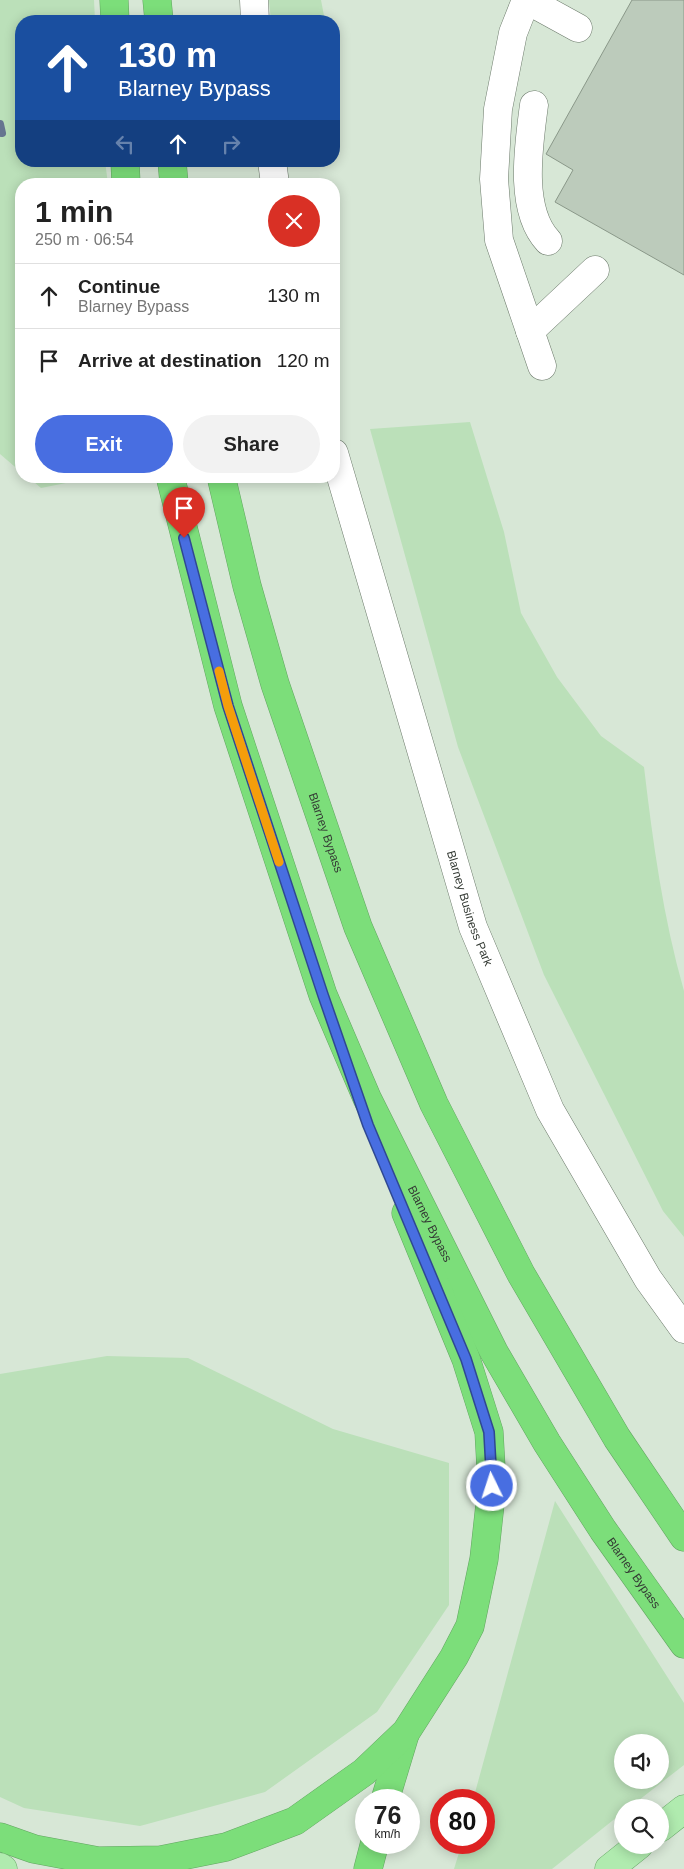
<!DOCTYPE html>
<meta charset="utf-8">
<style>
body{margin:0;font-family:Helvetica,sans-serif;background:#f2f2f2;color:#222;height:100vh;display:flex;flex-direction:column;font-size:19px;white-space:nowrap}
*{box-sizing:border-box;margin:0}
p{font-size:16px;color:#767676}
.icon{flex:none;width:28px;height:28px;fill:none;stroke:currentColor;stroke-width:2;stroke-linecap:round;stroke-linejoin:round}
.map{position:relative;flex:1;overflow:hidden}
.side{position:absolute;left:15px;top:178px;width:325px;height:305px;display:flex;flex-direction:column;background:#fff;border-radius:20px;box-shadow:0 2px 12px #0003}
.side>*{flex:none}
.banner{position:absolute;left:15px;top:15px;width:325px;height:152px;border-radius:20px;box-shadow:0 2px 12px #0003;background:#1a4fa0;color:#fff;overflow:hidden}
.buttons{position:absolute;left:614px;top:1734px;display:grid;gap:10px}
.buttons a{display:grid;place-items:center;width:55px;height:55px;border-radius:50%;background:#fff;box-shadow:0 2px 12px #0003;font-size:25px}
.speed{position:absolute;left:355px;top:1789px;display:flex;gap:10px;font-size:25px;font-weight:700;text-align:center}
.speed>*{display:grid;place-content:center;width:65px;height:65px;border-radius:50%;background:#fff;box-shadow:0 2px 12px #0003;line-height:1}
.speed small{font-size:12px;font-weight:400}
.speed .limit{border:8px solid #d22;background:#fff;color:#111}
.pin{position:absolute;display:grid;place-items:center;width:42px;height:42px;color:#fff;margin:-51px -21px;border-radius:50% 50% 50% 0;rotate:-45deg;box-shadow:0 0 5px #0007}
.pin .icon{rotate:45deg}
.me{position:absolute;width:55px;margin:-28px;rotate:356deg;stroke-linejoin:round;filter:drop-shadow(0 0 4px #0008)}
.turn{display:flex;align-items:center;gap:18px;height:105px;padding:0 20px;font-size:22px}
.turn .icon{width:65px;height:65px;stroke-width:2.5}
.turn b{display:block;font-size:35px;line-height:42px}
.lanes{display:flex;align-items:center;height:48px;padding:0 20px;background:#0003;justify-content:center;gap:25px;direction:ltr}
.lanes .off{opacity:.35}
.round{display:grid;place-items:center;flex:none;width:52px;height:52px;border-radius:26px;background:#f2f2f2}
.head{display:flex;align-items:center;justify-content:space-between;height:85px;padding:0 20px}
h1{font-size:30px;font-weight:800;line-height:38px}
.button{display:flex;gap:10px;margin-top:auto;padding:10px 20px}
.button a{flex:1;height:58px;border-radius:30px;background:#486ee1;color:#fff;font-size:20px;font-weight:800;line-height:58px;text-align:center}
.button a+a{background:#f2f2f2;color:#222}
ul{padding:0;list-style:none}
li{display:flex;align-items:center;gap:15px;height:65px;padding:0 20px;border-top:1px solid #e0e0e0}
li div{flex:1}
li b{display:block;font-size:19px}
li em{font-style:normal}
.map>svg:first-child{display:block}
.green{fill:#bbe0b9;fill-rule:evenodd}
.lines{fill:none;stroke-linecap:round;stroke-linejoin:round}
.stream{stroke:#667590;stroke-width:8}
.building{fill:#bccbbb;stroke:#8a9889}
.minor-casing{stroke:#6b796a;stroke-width:29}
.major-casing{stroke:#63a562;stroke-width:29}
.highway-casing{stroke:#63a562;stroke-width:29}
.minor{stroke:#fff;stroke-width:28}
.major{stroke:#b0ebaf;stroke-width:28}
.highway{stroke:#7cde7a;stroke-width:28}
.route-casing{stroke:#2f4892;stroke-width:12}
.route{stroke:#486ee1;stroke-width:9}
.slow{stroke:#f59e0b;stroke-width:9}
.labels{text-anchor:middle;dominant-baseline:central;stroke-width:5;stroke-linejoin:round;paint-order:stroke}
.street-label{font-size:12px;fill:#343a34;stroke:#fff}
</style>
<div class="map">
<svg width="684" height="1869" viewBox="0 0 684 1869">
<rect width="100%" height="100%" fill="#d7e7d6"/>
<path class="green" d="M 0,0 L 94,0 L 95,21 L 21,21 L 21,161 L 105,161 L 108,184 L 21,184 L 21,472 L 0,454 Z
M 269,0 L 321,0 L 325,21 L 271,21 Z
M 470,422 L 504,532 L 521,613 L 557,677 L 601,736 L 644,767 C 653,843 663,917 684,991 L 684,1237 L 663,1211 L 544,975 L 458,747 L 370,429 Z
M 27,476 L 101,476 L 41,488 Z
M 107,1356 L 188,1358 L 333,1429 L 449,1463 L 449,1605 L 377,1712 L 265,1792 L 140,1826 L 24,1808 L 0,1797 L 0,1374 Z
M 555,1501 L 684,1703 L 684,1765 L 630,1807 L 622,1808 L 622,1813 L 552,1869 L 454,1869 L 462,1843 L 484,1842 L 484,1800 L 473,1800 ZM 622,1742 L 660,1742 L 660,1780 L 622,1780 Z"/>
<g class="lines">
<path class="stream" d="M 0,124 L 2,133"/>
</g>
<path class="building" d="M 632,0 L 684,0 L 684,275 L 555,202 L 573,170 L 546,154 Z"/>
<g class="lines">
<g class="minor-casing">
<g id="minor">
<path d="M 254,0 L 255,21"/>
<path d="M 526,0 L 513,33 L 498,109 L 494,179 L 499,240 L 542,366"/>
<path d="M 527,0 L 578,28"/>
<path d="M 534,105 C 529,144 518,209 548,241"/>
<path d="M 272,161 L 275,184"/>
<path d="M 530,331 L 595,270"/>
<path id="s1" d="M 334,453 L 473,927 L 550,1110 L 648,1279 L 684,1329"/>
</g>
</g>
<g class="major-casing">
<path id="major" d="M 660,1828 L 684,1809
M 0,1867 L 3,1869
M 609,1869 L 639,1845"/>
</g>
<g class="highway-casing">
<g id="highway">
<path d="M 114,0 L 115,21"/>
<path d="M 157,0 L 159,21"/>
<path d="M 125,161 L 126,184"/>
<path d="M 172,161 L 174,184"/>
<path id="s2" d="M 170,476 L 228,706 L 323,995 L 367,1098 L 494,1352 L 547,1443 L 603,1530 L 684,1644"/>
<path id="s3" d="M 221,476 L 247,586 L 275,684 L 358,927 L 434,1104 L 521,1274 L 617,1438 L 684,1537"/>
<path d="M 385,1800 L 405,1734"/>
<path d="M 0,1837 L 34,1849 L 98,1861 L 161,1860 L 226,1847 L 295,1821 L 364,1772 L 406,1732 L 454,1657 L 470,1626 L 484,1559 L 492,1486 L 489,1432 L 466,1359 L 406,1213"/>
<path d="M 368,1869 L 375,1842"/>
</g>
</g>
<use href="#minor" class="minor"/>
<use href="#major" class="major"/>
<use href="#highway" class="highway"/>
</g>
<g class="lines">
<g class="route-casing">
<path id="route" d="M 184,538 L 228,706 L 323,995 L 368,1125 L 466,1359 L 489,1432 L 492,1486"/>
</g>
<use href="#route" class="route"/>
<path class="slow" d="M 219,671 L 228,706 L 279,862"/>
</g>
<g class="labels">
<g class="street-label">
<text stroke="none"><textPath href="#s3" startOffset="372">Blarney Bypass</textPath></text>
<text stroke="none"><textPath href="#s1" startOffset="475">Blarney Business Park</textPath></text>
<text stroke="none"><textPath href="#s2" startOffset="794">Blarney Bypass</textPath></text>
<text stroke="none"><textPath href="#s2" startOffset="1199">Blarney Bypass</textPath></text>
</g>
</g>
</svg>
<div class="buttons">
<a><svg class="icon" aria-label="sound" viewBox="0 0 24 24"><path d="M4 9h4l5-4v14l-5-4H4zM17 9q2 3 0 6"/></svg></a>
<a><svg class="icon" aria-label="search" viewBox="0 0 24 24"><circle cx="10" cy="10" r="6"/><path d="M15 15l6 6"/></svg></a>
</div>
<div class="speed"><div>76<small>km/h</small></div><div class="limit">80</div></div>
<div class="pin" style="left:184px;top:538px;background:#d93025"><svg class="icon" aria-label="arrive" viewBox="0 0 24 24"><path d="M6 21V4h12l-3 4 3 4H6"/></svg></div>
<svg class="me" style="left:492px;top:1486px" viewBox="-20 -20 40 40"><circle r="17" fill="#486ee1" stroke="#fff" stroke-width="3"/><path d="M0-11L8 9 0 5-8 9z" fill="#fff"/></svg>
<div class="banner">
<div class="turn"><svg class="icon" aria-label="ahead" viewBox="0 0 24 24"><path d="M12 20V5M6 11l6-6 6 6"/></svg><div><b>130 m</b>Blarney Bypass</div></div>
<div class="lanes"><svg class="icon off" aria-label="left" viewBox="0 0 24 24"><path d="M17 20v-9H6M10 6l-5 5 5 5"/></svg><svg class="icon" aria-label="ahead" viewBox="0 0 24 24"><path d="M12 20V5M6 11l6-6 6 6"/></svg><svg class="icon off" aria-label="right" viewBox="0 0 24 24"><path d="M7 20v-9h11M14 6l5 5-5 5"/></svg></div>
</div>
<section class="side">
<div class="head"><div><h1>1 min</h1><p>250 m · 06:54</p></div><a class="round" style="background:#d93025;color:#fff"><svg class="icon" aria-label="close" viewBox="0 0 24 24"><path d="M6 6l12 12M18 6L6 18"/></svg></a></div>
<ul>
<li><svg class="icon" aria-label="ahead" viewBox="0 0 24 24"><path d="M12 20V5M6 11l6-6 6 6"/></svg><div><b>Continue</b><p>Blarney Bypass</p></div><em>130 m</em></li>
<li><svg class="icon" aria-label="arrive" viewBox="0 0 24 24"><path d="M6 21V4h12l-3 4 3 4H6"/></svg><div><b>Arrive at destination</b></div><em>120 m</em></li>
</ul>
<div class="button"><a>Exit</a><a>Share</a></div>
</section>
</div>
